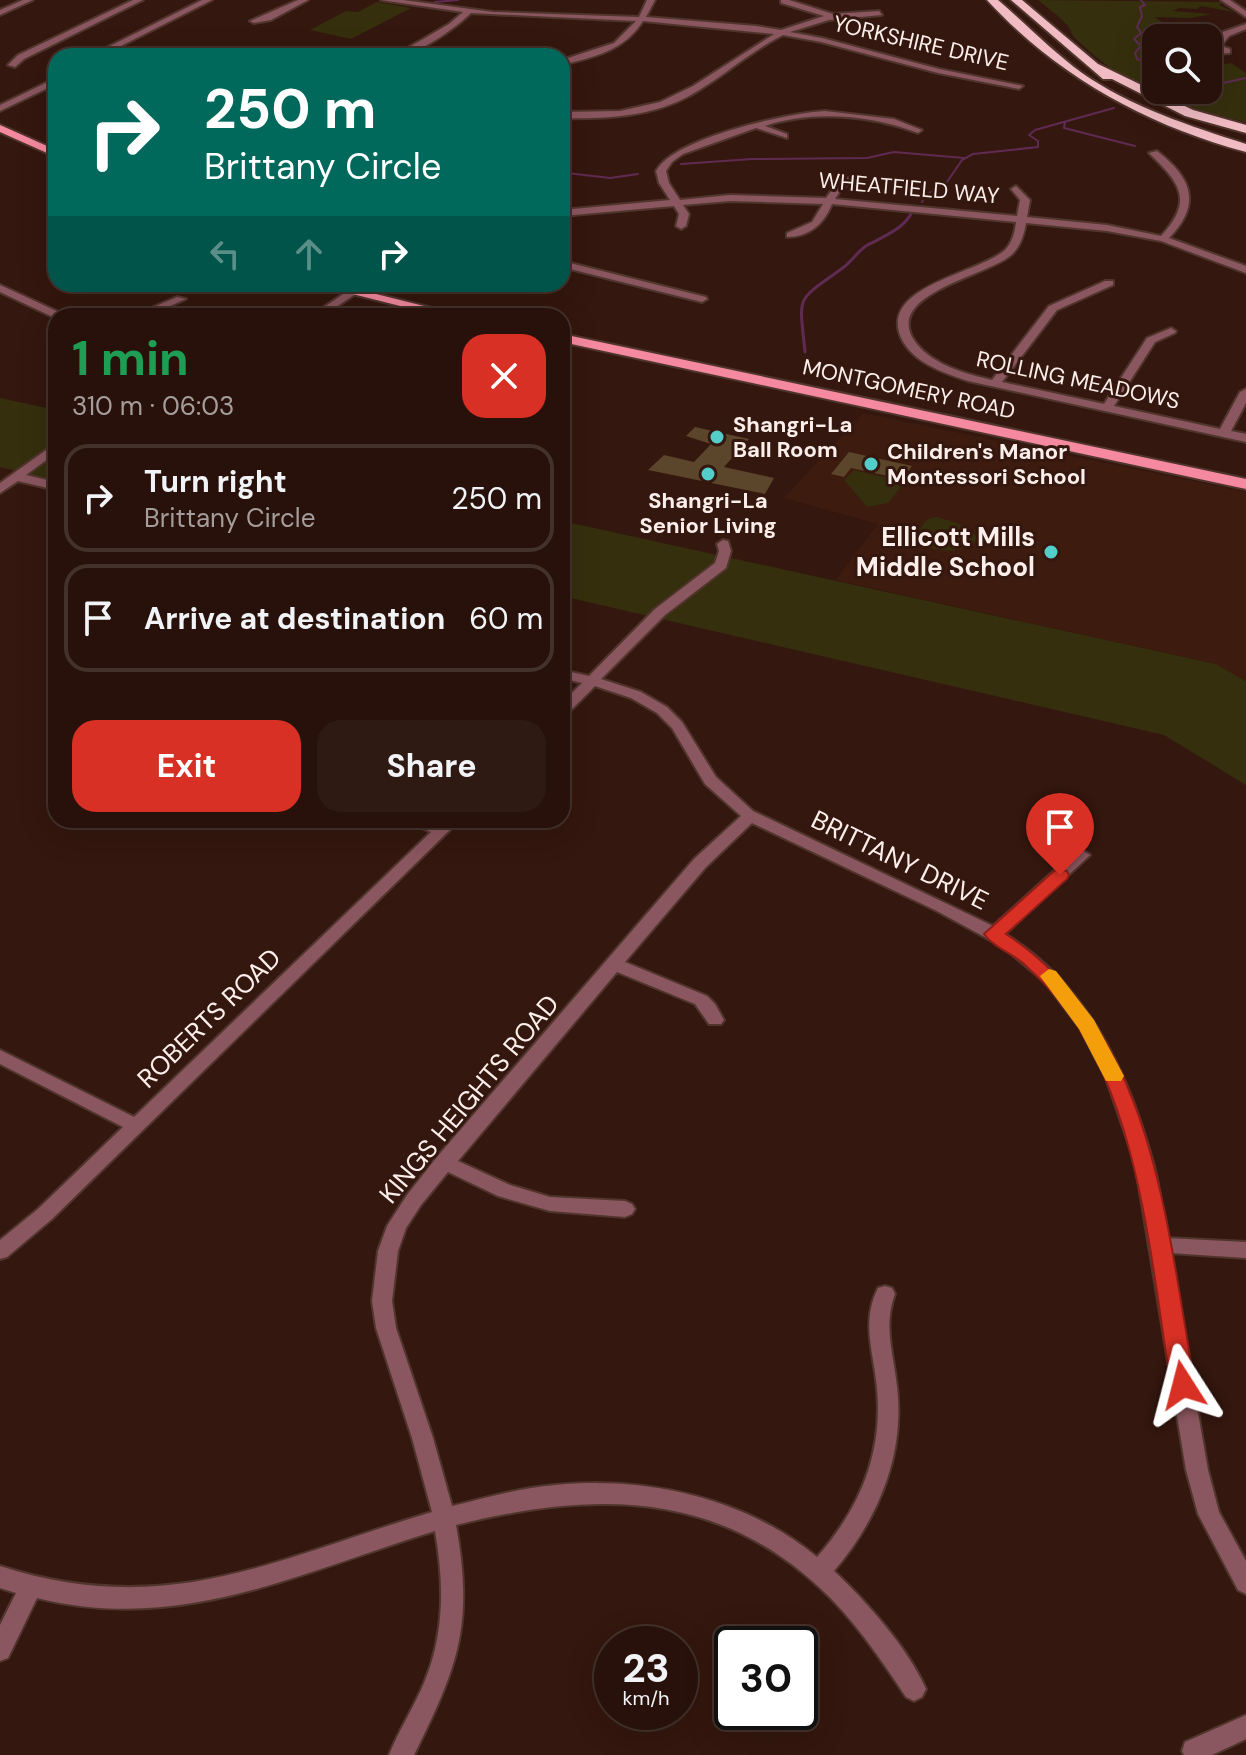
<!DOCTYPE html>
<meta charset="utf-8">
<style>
body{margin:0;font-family:"DM Sans",sans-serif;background:#2f1a13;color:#f1f3f6;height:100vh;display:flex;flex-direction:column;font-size:30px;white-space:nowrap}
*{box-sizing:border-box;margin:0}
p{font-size:26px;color:#a49d9c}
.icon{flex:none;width:44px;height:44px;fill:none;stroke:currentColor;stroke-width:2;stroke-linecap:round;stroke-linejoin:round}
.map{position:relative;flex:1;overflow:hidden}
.details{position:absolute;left:48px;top:308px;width:522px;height:520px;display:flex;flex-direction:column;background:#27110a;border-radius:24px;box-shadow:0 8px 32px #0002,0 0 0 2px #43312b}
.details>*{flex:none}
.guide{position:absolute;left:48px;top:48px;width:522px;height:244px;border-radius:24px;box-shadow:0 8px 32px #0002,0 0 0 2px #43312b;background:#00695c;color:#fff;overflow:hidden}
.controls{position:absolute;left:1142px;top:24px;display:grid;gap:16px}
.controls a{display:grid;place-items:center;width:80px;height:80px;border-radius:16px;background:#27110a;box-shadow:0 8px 32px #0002,0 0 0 2px #43312b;font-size:40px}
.speed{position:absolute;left:594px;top:1626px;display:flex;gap:16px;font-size:40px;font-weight:700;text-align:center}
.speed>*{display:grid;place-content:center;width:104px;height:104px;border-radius:50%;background:#27110a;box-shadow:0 8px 32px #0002,0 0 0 2px #43312b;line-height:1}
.speed small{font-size:20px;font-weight:400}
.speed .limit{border:4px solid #111;border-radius:12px;background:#fff;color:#111}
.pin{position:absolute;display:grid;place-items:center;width:68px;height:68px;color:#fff;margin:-82px -34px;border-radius:50% 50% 50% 0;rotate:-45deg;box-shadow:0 0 8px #0007}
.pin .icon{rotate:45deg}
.me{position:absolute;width:88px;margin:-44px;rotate:351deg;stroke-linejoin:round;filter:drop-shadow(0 0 6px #0008)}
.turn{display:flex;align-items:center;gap:28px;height:168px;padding:0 24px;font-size:36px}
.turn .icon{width:104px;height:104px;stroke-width:2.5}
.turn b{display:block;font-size:56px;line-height:68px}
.lanes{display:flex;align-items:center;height:76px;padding:0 24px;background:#0003;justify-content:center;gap:40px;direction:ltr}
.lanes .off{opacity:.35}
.round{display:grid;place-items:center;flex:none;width:84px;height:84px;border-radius:24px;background:#2f1a13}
.overview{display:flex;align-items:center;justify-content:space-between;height:136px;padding:0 24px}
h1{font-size:48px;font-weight:700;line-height:60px;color:#1e9e55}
.button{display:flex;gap:16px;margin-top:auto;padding:16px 24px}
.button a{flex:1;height:92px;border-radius:24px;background:#d93025;color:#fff;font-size:32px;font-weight:700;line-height:92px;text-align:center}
.button a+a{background:#2f1a13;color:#f1f3f6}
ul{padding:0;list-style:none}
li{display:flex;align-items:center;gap:24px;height:108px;margin:0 16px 12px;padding:0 8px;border:4px solid #43312b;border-radius:24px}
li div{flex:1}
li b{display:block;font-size:30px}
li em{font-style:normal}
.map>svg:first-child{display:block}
.built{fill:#3e1b0f}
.green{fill:#352f0d}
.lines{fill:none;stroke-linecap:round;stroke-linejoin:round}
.stream-far1{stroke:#602b53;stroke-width:2}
.stream{stroke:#602b53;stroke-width:3}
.building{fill:#5b452b}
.minor-casing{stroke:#50352d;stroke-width:4}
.major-casing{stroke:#50352d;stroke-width:4}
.highway-casing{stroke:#50352d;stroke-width:4}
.minor{fill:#8a565f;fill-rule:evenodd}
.major{fill:#f4899f;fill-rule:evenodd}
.highway{fill:#f0bbc3;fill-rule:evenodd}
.route{fill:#d93025;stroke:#8d1f18;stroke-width:2}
.slow{fill:#f59e0b}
.poi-dot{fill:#53cdca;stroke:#34170e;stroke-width:3}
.labels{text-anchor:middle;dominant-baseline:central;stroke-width:6;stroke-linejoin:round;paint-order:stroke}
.far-street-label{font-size:22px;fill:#fcefeb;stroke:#34170e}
.far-poi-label{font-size:22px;font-weight:bold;fill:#fcefeb;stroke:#34170e;text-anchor:start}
.poi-label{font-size:26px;font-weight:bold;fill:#fcefeb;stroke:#34170e;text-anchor:end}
.street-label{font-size:26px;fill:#fcefeb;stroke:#34170e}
</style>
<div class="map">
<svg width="1246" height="1755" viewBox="0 0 1246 1755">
<rect width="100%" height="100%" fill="#34170e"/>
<path class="built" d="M 863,413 L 1246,492 L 1246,681 L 1216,664 L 835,580 L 878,524 L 784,498 Z"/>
<path class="green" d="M 1038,0 L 1222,2 L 1219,5 L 1234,12 L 1201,6 L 1197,9 L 1180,8 L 1172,11 L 1212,14 L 1190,18 L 1155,17 L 1170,28 L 1166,31 L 1171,36 L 1150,35 L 1156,39 L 1156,90 L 1208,90 L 1208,67 L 1231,63 L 1246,73 L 1246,122 C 1179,107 1126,88 1076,39 C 1071,34 1071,29 1066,24 C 1058,15 1047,8 1038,0 Z
M 377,2 L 411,8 L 351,39 L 310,30 L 346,11 L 358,12 Z
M 0,398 L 56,410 L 56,480 L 0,467 Z
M 854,470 L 905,482 L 888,503 L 867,507 L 844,480 Z
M 936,517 C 951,521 969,525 977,538 L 974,543 C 954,555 936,552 916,541 C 920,529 922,519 936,517 Z
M 562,521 L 1216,664 L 1246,681 L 1246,785 L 1164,735 L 562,596 Z"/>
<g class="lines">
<path class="stream-far1" d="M 1141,0 L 1145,5 L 1140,7 L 1142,16 L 1137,27 L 1141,33 L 1134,39 L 1141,46 L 1135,53 L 1137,59 L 1154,66 L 1156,70
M 435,2 L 458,0
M 1208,80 L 1223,83 L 1246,78
M 1162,96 L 1190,90
M 1065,122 L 1064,128 L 1135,146
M 681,164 L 752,159 L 867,158 L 894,152 L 964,158
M 567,173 L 610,178 L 638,174
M 922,202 L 926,195 L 947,182 L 962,160 L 973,154 L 1038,147 L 1038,141 L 1029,135 L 1035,130 L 1114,108"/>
<path class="stream" d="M 805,352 C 799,292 795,303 844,267 C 852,261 858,251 866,246 C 882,237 902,230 911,214"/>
</g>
<path class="building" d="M 695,427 L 749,439 L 724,467 L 774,478 L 765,494 L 648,470 L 664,455 L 694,462 L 711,444 L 686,436 Z
M 849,452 L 912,466 L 902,479 L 851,468 L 844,477 L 831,474 Z"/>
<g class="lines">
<g class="minor-casing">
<path id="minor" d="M 23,0 L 33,0 L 0,15 L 0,10 Z
M 133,0 L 143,0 L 24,59 L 15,67 L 8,65 L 18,55 Z
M 202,0 L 212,0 L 117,48 L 155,56 L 109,52 L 100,56 L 90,56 Z
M 298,0 L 308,0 L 271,20 L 254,23 L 250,21 Z
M 381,0 L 403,0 L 493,12 L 639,17 L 647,0 L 655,0 L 646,17 L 756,26 L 781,30 L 824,16 L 781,3 L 781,0 L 789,0 L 833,14 L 879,11 L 882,15 L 829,20 L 790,32 L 822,38 L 939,69 L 1023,86 L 1019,89 L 938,73 L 821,42 L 783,35 C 749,52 722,78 689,96 C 651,117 605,119 562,118 L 562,112 L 620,111 L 660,102 L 693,86 L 774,34 L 643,21 C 624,51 594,57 562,65 L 562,60 L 614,43 L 636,21 L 471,13 C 454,29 417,56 394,56 L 449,24 L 463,12 Z
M 1221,0 L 1230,0 L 1246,11 L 1246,17 Z
M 1246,24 L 1246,29 L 1229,36 L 1221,46 L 1230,49 L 1230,53 L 1215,54 L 1208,51 L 1208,46 L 1213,45 L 1223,32 Z
M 56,78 L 56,84 L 0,111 L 0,105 Z
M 825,111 L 894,119 L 922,130 L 918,133 C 870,115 814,110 765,126 L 787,134 L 787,138 L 756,128 L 683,154 L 672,162 L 666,171 L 669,183 L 680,200 L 730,195 L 826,198 L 836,184 L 848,178 L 853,181 L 842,188 L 835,199 L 1017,216 L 1020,200 L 1011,189 L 1016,186 L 1030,200 L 1027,217 L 1107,225 L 1161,236 C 1195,200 1179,182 1149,153 L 1157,151 C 1192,178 1202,204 1169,238 L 1246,266 L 1246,273 L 1161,241 L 1107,231 L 1026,223 C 1024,235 1020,248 1010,256 C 986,276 880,295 916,343 C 933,365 966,374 992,380 L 1049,306 L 1105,281 L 1113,281 L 1113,285 L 1057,310 L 1002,382 L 1104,404 L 1147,338 L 1171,328 L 1176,331 L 1175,333 L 1155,342 L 1114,406 L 1220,429 L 1240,392 L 1246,389 L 1246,403 L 1231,431 L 1246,434 L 1246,442 L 968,381 C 944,373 907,361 899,332 C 886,285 979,273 1005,250 C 1012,243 1015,232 1016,222 L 832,204 C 824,224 809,237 787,237 L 787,233 L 812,222 L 823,204 L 730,201 L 683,205 L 689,214 L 686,226 L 681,229 L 676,226 L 679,214 L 674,206 L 562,216 L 562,210 L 670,200 L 659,183 L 656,171 C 673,138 788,113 825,111 Z
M 562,261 L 706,297 L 707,299 L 702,302 L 562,267 Z
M 358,284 L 370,284 L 323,316 L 311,316 Z
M 0,285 L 63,314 L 64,316 L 56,316 L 55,318 L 0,292 Z
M 177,297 L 186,299 L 147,316 L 132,316 Z
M 56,443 L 56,453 L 26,475 L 56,482 L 56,490 L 18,481 L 0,493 L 0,483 Z
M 723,540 L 728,541 L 731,551 L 726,568 L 665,615 L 601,679 L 641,692 L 667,707 L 682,722 L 716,777 L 753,811 L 993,926 L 1076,851 L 1082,850 L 1090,855 L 1005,934 C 1086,983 1127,1070 1152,1159 C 1160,1184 1162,1212 1167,1238 L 1246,1242 L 1246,1258 L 1170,1253 L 1208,1470 L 1219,1512 L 1246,1561 L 1246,1594 L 1238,1590 L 1198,1514 L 1186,1470 L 1135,1162 L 1106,1078 L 1080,1028 L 1045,982 L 1003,947 L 935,910 L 752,823 L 706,867 L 625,962 L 707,996 L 715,1004 L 724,1020 L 721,1024 L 709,1024 L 695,1004 L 617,972 L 458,1161 L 510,1185 L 550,1197 L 625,1201 L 632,1204 L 635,1209 L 632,1214 L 625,1217 L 550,1211 L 498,1196 L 448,1172 L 421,1205 L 406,1228 L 398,1251 L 392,1301 L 396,1328 L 433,1438 L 452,1506 C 486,1498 520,1488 555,1485 C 646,1476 746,1498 817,1557 C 862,1506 885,1448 876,1380 C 872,1347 862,1320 878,1288 L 885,1286 L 892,1288 L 895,1294 C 884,1324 892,1348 896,1379 C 907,1450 880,1517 834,1571 C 866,1601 908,1648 926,1689 L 922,1697 L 914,1701 L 906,1697 C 880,1658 853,1618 819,1587 C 711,1488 590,1492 456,1525 C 474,1625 458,1666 414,1755 L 389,1755 C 399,1730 414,1707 424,1683 C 445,1633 444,1583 435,1531 C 300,1572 182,1634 37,1598 L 8,1658 L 0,1661 L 0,1625 L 16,1593 L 0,1588 L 0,1566 C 168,1620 274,1559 432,1512 L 412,1438 L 376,1328 L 372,1301 L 378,1251 L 387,1226 L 407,1195 L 437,1157 L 694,859 L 741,816 L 705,784 L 672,728 L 657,713 L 631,698 L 595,686 L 567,714 L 562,715 L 562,703 L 582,683 L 562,678 L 562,670 L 589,676 L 655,609 L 715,563 L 719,551 L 717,544 Z
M 407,820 L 430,820 L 439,824 L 443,820 L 460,820 L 52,1219 L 7,1257 L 0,1259 L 0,1240 L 38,1209 L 123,1127 L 0,1064 L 0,1050 L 134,1117 L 431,832 L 410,823 Z
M 1246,1715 L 1246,1739 L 1212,1755 L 1184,1755 L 1182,1751 L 1185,1742 Z"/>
</g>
<g class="major-casing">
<path id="major" d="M 0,125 L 56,150 L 56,157 L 0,132 Z
M 313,284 L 336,284 L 464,316 L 440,316 Z
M 562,334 L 1246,479 L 1246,489 L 562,342 Z"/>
</g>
<g class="highway-casing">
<path id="highway" d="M 987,0 L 998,0 C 1026,24 1052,51 1082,73 C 1131,107 1190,126 1246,144 L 1246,152 C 1146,125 1057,76 987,0 Z
M 1011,0 L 1022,0 L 1098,64 L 1193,110 L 1246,125 L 1246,133 L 1185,116 L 1112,79 L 1103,79 Z"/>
</g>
<use href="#minor" class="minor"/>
<use href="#major" class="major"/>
<use href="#highway" class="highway"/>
</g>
<path class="route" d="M 1060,869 L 1067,871 L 1069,875 L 1067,879 L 1006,934 C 1155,1032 1166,1225 1195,1385 L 1191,1393 L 1183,1396 L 1174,1393 L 1171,1385 C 1151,1265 1140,1101 1061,1003 C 1050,989 1036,975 1023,963 C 1011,953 993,947 984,934 L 1054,871 Z"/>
<path class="slow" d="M 1049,969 L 1056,971 L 1094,1020 L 1124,1076 L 1121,1081 L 1106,1081 L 1079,1029 L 1040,976 Z"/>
<g class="poi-dot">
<circle cx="717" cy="437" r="8"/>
<circle cx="871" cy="464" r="8"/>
<circle cx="708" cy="474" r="8"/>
<circle cx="1051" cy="552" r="8"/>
</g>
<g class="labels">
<g class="far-street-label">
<text transform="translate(921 43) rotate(13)">YORKSHIRE DRIVE</text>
<text transform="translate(909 188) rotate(5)">WHEATFIELD WAY</text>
<text transform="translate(1078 380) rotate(12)">ROLLING MEADOWS</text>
<text transform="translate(909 389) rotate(12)">MONTGOMERY ROAD</text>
</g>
<g class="far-poi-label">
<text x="733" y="424">Shangri-La<tspan x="733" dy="25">Ball Room</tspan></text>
<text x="887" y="451">Children's Manor<tspan x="887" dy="25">Montessori School</tspan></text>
<text x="708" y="500" text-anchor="middle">Shangri-La<tspan x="708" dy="25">Senior Living</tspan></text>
</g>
<g class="poi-label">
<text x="1035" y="537">Ellicott Mills<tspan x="1035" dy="30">Middle School</tspan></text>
</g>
<g class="street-label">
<text transform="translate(900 860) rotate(26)">BRITTANY DRIVE</text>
<text transform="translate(209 1018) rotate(-44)">ROBERTS ROAD</text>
<text transform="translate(469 1099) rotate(-50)">KINGS HEIGHTS ROAD</text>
</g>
</g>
</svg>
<div class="controls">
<a><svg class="icon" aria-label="search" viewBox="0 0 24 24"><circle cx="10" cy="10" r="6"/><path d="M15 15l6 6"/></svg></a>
</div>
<div class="speed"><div>23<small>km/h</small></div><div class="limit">30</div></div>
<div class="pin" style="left:1060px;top:875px;background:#d93025"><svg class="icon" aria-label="arrive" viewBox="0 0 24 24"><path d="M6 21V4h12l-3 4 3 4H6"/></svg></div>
<svg class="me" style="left:1183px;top:1385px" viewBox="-20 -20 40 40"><path d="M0-17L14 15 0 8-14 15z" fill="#d93025" stroke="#fff" stroke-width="4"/></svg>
<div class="guide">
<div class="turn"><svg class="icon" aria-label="right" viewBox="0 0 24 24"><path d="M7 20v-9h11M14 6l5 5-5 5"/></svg><div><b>250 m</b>Brittany Circle</div></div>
<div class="lanes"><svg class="icon off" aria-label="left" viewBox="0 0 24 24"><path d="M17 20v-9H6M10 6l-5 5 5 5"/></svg><svg class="icon off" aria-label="ahead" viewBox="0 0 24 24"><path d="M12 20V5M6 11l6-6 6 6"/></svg><svg class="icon" aria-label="right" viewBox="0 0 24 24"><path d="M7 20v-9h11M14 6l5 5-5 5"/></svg></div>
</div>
<section class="details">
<div class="overview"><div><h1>1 min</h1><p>310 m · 06:03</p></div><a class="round" style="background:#d93025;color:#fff"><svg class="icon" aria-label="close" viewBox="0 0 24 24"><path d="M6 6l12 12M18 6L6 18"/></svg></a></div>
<ul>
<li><svg class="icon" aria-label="right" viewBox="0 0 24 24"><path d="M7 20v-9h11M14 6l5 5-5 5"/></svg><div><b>Turn right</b><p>Brittany Circle</p></div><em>250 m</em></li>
<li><svg class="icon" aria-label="arrive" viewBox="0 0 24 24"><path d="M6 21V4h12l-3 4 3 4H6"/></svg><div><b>Arrive at destination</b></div><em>60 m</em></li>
</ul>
<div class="button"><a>Exit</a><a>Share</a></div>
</section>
</div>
